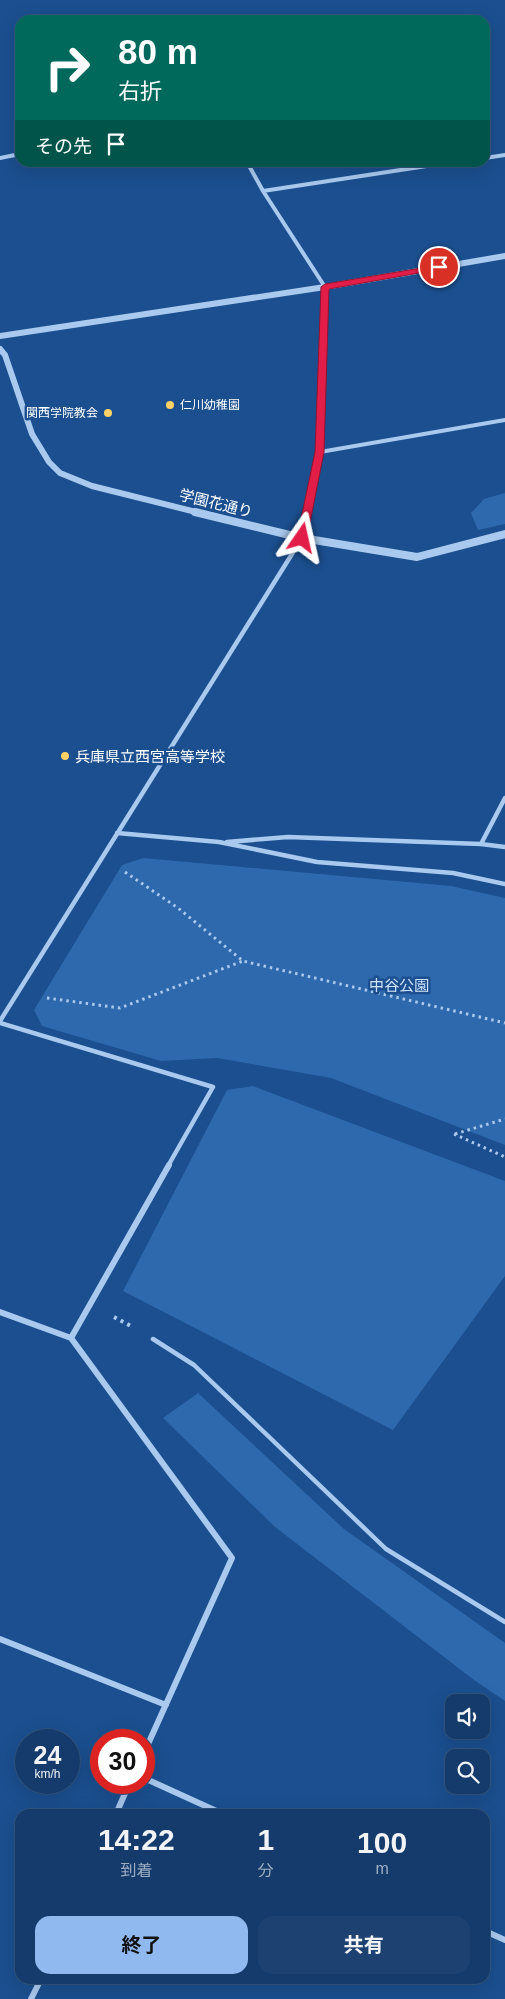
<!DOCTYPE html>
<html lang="ja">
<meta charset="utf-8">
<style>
body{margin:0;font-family:Helvetica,"Noto Sans JP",sans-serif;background:#1d4271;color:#f1f3f6;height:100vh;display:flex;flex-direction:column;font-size:19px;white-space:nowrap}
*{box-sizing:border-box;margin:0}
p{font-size:16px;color:#9dadc1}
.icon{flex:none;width:28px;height:28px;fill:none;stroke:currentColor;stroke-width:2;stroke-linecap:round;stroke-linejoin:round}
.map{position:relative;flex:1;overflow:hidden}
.sheet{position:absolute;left:15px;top:1809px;width:475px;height:175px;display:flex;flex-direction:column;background:#143b6b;border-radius:15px;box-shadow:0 5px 20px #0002,0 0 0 1px #33557e}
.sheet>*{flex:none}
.banner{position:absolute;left:15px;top:15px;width:475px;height:152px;border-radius:15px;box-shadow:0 5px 20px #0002,0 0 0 1px #33557e;background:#00695c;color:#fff;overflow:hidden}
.controls{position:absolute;left:445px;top:1694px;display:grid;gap:10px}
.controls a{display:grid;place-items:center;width:45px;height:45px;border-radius:10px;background:#143b6b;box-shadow:0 5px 20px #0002,0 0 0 1px #33557e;font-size:25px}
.speed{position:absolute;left:15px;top:1729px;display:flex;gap:10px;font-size:25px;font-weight:700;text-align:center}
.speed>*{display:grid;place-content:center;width:65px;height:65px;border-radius:50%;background:#143b6b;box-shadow:0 5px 20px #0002,0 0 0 1px #33557e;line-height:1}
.speed small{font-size:12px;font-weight:400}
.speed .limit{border:8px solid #d22;background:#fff;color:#111}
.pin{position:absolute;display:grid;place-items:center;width:42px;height:42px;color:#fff;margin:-21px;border:2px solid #fff;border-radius:50%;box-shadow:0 1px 5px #0007}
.me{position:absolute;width:55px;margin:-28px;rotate:11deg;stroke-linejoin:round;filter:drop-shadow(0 0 4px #0008)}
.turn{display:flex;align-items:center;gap:18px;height:105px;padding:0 20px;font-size:22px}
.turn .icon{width:65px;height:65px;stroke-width:2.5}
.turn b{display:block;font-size:35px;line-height:42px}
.then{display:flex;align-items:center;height:48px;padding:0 20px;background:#0003;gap:10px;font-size:19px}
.eta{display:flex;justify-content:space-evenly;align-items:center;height:85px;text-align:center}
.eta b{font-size:30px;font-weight:700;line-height:35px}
.action{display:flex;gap:10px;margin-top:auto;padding:10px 20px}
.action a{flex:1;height:58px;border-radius:15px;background:#90b9f0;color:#111;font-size:20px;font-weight:700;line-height:58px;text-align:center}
.action a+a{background:#1d4271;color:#f1f3f6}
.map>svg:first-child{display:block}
.green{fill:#2e69ad}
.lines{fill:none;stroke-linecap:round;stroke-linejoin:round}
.path-far1{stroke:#a9c9ee;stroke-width:3;stroke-dasharray:2.5 4;stroke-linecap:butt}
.path{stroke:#a9c9ee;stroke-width:4;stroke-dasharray:3 4.5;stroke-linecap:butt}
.service{stroke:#a9c9ee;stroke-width:4.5}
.minor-far2{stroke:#a9c9ee;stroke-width:4}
.minor-far1{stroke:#a9c9ee;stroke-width:4.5}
.minor{stroke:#a9c9ee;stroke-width:6}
.tertiary-far1{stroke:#a9c9ee;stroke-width:6}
.tertiary{stroke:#a9c9ee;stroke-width:8}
.route{fill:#e11d48;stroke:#92132f}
.poi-dot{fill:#ffd166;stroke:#1b4f8f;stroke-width:2}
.labels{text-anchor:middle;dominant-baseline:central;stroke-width:5;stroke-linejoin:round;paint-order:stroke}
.far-poi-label{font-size:12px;fill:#fff;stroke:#1b4f8f;text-anchor:start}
.street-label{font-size:15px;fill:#fff;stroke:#1b4f8f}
.poi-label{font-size:15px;fill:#fff;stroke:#1b4f8f;text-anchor:start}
.park-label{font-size:15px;fill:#cfe3fa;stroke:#1b4f8f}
</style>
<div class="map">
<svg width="505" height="1999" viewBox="0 0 505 1999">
<rect width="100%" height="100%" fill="#1b4f8f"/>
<path class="green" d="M 505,493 L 505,524 L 478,530 L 471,513 L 484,499 Z
M 143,858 L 451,886 L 505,898 L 505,1145 L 331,1078 L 217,1058 L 161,1061 L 42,1026 L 34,1010 L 122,865 Z
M 253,1086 L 505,1181 L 505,1276 L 393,1430 L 123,1291 L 227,1090 Z
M 198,1393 L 344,1529 L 505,1643 L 505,1701 L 474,1680 L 275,1527 L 163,1418 Z"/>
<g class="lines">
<path class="path-far1" d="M 125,872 L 178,908 L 243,961 L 505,1023
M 47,998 L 120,1008 L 243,961
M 454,1134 L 505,1157
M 455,1134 L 505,1119"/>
<path class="path" d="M 114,1317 L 131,1326"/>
<path class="service" d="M 153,1339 L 194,1365 L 386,1549 L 505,1622"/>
<path class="minor-far2" d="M 0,158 L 20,154
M 485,158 L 505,155
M 247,162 L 263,191 L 325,287 L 320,452 L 307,513
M 263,191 L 453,162
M 320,452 L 505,420"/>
<path class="minor-far1" d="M 505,798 L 481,844 L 505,847
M 117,833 L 219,842 L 317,862 L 453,873 L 505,884
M 227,842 L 288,837 L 481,844
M 0,1021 L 302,538 L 308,512
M 0,1023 L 213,1087 L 168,1166"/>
<path class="minor" d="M 0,1312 L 71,1338
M 0,1639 L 166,1705
M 144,1753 L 232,1558 L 71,1338 L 169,1165
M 144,1778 L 223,1814
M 116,1814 L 130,1782
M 485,1931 L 505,1940
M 31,1999 L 41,1979"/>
<path class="tertiary-far1" d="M 0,336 L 325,287 L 505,256
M 0,349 L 5,355 L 32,434 L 49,462 L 60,473 L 92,486 L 200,513"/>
<path class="tertiary" d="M 195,512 L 302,538 L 417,557 L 505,534"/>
</g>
<path class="route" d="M 439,265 L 444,267 L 442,269 L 329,289 L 324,452 L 307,538 L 302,541 L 299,540 L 297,538 L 315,452 L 321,287 L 325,284 Z"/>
<g class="poi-dot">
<circle cx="170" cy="405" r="5"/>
<circle cx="108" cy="413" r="5"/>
<circle cx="65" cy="756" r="5"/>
</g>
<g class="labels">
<g class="far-poi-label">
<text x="180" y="405">仁川幼稚園</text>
<text x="98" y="413" text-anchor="end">関西学院教会</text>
</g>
<g class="street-label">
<text transform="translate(216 503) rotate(14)">学園花通り</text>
</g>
<g class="poi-label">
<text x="75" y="756">兵庫県立西宮高等学校</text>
</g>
<g class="park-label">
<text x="399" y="985">中谷公園</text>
</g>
</g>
</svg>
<div class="controls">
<a><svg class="icon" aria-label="sound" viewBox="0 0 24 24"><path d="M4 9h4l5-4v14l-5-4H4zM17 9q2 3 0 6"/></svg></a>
<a><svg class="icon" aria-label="search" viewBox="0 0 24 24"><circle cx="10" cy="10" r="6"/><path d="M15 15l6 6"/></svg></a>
</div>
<div class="speed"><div>24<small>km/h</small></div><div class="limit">30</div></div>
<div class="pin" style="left:439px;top:267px;background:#d93025"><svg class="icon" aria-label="arrive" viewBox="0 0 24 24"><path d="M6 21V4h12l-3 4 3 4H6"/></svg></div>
<svg class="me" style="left:302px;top:538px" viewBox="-20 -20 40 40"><path d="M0-17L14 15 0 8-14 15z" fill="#e11d48" stroke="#fff" stroke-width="4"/></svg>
<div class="banner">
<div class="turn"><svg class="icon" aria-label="right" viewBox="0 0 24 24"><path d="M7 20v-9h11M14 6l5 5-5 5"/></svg><div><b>80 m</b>右折</div></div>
<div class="then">その先<svg class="icon" aria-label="arrive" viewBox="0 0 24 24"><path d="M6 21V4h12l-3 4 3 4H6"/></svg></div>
</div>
<section class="sheet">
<div class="eta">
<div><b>14:22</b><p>到着</p></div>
<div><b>1</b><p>分</p></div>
<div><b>100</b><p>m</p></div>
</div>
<div class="action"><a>終了</a><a>共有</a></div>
</section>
</div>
